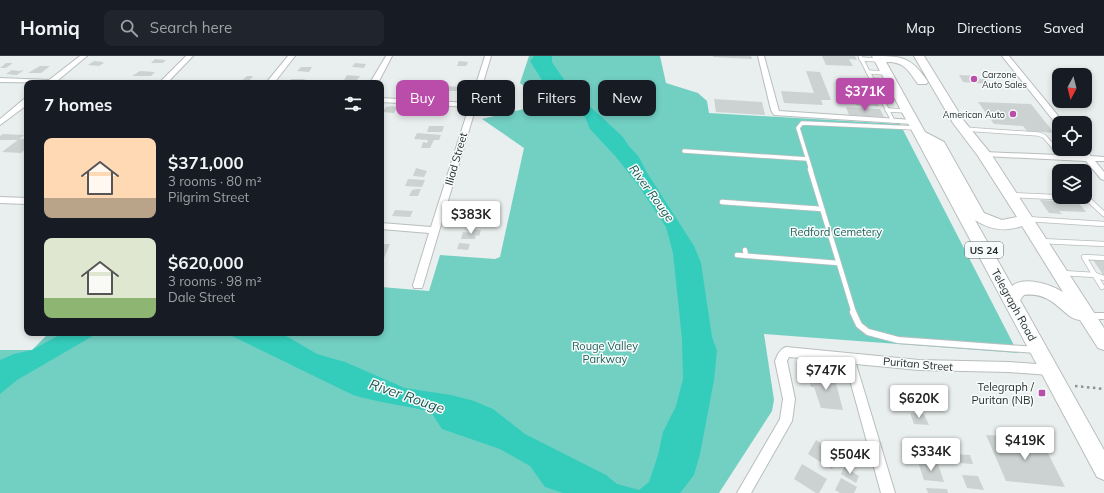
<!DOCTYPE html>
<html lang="en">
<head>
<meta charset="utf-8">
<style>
	body { margin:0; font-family:Mulish,sans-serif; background:#20242c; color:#f1f3f6; height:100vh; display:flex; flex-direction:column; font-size:15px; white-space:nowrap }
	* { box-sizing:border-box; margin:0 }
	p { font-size:13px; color:#9ea1a6 }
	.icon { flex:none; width:22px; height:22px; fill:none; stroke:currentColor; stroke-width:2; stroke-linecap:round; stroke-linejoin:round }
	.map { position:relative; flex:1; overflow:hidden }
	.panel { position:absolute; left:24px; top:24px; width:360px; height:256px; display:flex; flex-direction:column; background:#171b24; border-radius:8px; box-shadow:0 2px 6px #0003 }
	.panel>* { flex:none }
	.hud { position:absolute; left:396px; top:24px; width:380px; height:36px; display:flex; gap:8px }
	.needle { width:26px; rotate:187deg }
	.buttons { position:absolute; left:1052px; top:12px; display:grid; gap:8px }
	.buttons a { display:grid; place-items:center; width:40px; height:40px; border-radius:8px; background:#171b24; box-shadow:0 2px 6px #0003; font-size:20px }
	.price { position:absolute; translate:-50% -34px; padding:0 9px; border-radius:4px; background:#fff; color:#222; font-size:13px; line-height:26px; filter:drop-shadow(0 1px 2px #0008) }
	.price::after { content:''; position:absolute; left:50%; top:24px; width:12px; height:9px; margin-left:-6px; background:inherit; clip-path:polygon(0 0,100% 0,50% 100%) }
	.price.on { background:#ba4caa; color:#fff }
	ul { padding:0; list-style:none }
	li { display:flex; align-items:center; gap:12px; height:100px; padding:0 20px }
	li span { display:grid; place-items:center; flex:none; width:112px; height:80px; border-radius:8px; color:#555 }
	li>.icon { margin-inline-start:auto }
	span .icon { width:48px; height:48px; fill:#fffc; stroke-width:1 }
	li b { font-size:17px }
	h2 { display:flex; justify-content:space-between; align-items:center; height:48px; padding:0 20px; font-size:17px }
	.tag { padding:0 14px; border-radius:8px; background:#171b24; box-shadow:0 2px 6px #0003; font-size:14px; line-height:36px }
	.tag.on { background:#ba4caa; color:#fff }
	header { display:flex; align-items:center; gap:24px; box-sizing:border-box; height:56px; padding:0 20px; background:#171b24; border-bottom:1px solid #363941 }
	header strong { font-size:19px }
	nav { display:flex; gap:22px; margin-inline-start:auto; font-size:14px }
	.search { width:280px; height:36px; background:#20242c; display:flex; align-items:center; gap:10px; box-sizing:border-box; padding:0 14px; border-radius:8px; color:#9ea1a6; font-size:15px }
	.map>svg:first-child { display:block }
	.green { fill:#72d0c3 }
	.water { fill:#34ccbb }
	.building { fill:#ccd2d1 }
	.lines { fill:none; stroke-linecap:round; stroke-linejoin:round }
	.service-far2-casing { stroke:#b8bebd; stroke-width:5 }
	.service-far1-casing { stroke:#b8bebd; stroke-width:6 }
	.service-casing { stroke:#b8bebd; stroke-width:8 }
	.minor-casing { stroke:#b8bebd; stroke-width:2 }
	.primary-casing { stroke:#b8bebd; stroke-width:2 }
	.path { stroke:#8e9291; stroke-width:2.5; stroke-dasharray:2.5 3.5; stroke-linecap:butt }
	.service-far2 { stroke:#fff; stroke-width:3.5 }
	.service-far1 { stroke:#fff; stroke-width:4.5 }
	.service { stroke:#fff; stroke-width:6 }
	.minor { fill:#fff; fill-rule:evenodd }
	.primary { fill:#fff; fill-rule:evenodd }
	.poi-dot { fill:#ba4caa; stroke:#f6fcfb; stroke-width:1.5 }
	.labels { text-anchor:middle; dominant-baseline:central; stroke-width:3; stroke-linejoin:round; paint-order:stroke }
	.far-poi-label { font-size:9px; fill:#2b2d2d; stroke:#f6fcfb; text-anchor:start }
	.shield { fill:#f6fcfb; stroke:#686b6b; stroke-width:1 }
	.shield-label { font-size:10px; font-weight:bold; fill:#2b2d2d }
	.street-label { font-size:11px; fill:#2b2d2d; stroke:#f6fcfb }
	.park-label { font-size:11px; fill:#255f58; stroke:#f6fcfb }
	.poi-label { font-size:11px; fill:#2b2d2d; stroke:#f6fcfb; text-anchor:end }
	.water-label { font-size:12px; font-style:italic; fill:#1a564e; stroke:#f6fcfb }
	.near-water-label { font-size:14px; font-style:italic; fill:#1a564e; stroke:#f6fcfb }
</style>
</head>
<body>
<header>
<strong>Homiq</strong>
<div class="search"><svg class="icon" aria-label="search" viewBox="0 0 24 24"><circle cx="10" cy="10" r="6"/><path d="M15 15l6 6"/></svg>Search here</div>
<nav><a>Map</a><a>Directions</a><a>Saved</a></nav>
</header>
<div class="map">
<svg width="1104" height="437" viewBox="0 0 1104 437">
	<rect width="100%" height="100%" fill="#e9efee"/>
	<polygon class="green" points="529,0 660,0 666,27 698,37 707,45 709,57 900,68 1018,297 764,278 774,344 772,355 719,437 0,437 0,294 32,294 49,277 381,277 381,231 429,235 440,199 495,203 500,201 524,92 482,63 545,48 520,27"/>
	<g class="water">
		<path d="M 534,0 L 552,0 L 552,6 L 569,31 L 623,81 L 628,89 L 639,101 L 646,115 L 694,190 L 701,207 L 712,281 L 717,295 L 714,324 L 700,398 L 694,419 L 680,437 L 563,437 L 545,431 L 530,410 L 500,393 L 442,373 L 431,356 C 405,349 379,347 353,339 L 226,277 L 281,277 L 317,298 L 345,306 L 405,332 L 451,339 L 474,345 L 493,353 L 525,378 L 606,419 L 617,428 L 639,434 L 649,426 L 658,399 L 663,376 L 676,350 L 683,323 L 682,283 L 673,197 L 666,171 L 638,129 L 616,101 L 590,73 L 585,61 L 560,47 L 550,37 L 530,5 Z"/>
		<polygon points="63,277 98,277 17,324 0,338 0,304 14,298 32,294"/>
	</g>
	<g class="building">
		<polygon points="713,0 751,0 752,3 713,1"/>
		<polygon points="822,0 855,0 857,4 849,3 853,10 826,9"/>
		<polygon points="155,3 166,4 163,7 151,7"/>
		<polygon points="94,5 104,6 102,7 104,7 99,10 88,9"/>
		<polygon points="459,5 468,6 466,10 457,10"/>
		<polygon points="6,7 13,7 6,12 0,12"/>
		<polygon points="355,7 366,8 364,12 352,11"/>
		<polygon points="40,10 50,10 41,17 28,17"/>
		<polygon points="301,11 312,11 309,16 297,15"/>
		<polygon points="12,14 19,15 24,14 17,19 6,18"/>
		<polygon points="140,15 155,16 151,20 132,20"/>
		<polygon points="806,15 820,16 831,44 821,44 823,49 784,47 781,35 814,37"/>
		<polygon points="347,19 360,20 357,24 344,24"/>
		<polygon points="959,19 978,20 980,23 986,23 989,28 963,26"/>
		<polygon points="247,20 253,20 247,27 239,27"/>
		<polygon points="291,23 305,23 302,27 288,27"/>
		<polygon points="838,23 867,25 871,35 846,34 843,27 839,27"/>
		<polygon points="446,30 459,31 457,35 444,35"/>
		<polygon points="855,37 865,37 867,43 858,42"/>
		<polygon points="714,43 762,46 765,59 716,56"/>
		<polygon points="854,43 877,45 879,50 856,49"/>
		<polygon points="978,46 1031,48 1054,77 1027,75 1023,70 994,68"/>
		<polygon points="386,51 391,50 397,51 394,57 382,56"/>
		<polygon points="846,51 880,53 884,61 849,59"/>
		<polygon points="429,70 444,70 442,76 427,76"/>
		<polygon points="417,77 441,79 439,84 434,84 430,92 421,92 423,86 427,87 428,84 414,83"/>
		<polygon points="3,78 24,79 18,84 0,84 0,80"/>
		<polygon points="19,83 26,83 24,85 27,85 27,92 21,97 2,96"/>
		<polygon points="416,112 427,115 424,121 413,120"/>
		<polygon points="408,123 425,124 422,131 405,130"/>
		<polygon points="417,133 421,133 418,140 409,140 412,134"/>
		<polygon points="1040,144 1078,146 1086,156 1059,155 1062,158 1049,157"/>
		<polygon points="395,154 413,155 410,161 392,160"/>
		<polygon points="473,173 481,174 479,180 476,179 475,183 461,183 463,176 472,177"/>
		<polygon points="459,187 470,188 468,194 457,193"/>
		<polygon points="381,188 390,188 384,202 381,201"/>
		<polygon points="1093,204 1104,205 1104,220"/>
		<polygon points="808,318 834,320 843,354 821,352 814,331 811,331"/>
		<polygon points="895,332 913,334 916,345 925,346 927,354 901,353"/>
		<polygon points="910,357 924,358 929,369 914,368"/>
		<polygon points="986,379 1041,383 1065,431 1006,425"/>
		<polygon points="911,383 930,384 933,391 942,392 946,402 918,400"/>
		<polygon points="816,384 839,398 832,413 808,398"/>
		<polygon points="955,398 970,399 973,408 959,407"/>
		<polygon points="918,406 938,408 944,426 924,424"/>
		<polygon points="802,408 827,423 819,437 816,437 794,423"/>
		<polygon points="844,411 859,420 856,427 841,418"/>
		<polygon points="962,419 978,420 984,434 967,432"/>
		<polygon points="841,422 857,431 854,437 840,437 835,434"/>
		<polygon points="926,432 947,433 948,437 928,437"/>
	</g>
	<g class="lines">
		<defs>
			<g id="service-far2">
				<polyline points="860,0 893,65"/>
				<polyline points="861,3 879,4"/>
				<polyline points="868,16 887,17"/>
				<polyline points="872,24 891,25"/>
				<polyline points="879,38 899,39"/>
				<polyline points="887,54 907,55"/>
				<polyline points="964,73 1038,78 1044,80 1063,102"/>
				<polyline points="684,95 807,103"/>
				<polyline points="811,114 798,72 802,67 917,72"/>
			</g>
			<g id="service-far1">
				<polyline points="810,113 854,257"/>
				<polyline points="1013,139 1076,142 1090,145 1104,158"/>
				<polyline points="722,146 822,153"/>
				<polyline points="1027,163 1104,168"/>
				<polyline points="1041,185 1104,188"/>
				<polyline points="745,194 746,200"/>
				<polyline points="737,199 838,207"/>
				<polyline points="1062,217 1095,219 1104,222"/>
				<polyline points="1102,231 1084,201 1104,202"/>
			</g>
			<g id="service">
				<polyline points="853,256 859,269 868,276 898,284 1036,294"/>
				<polyline points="1091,260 1104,260"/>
			</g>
			<g id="minor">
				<polygon points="80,0 87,0 57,25 67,27 0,26 0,22 49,24"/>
				<polygon points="186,0 193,0 167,27 159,27"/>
				<polygon points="288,0 295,0 274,27 266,27"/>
				<polygon points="386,0 392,0 378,27 370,27"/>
				<polygon points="485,0 491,0 423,229 422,232 414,232 413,229 429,177 381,173 381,167 431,171 469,51 381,46 381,42 470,47"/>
				<polygon points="758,0 764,0 779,55 913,64 917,66 913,68 774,59 771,54"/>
				<polygon points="1002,0 1009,0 1064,67 1057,69"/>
				<polygon points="24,43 27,43 27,49 0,69 0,63"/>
				<polygon points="1077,93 1085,93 1091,100 1104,101 1104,105 1095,105 1104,116 1104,124 1101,123 1086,105 984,100 980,98 984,96 1082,100"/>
				<polygon points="0,141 27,142 27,148 0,147"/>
				<polygon points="786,291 919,304 1009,306 1050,309 1054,311 1056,314 1054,317 1050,319 1009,316 919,314 856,308 895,437 881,437 845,306 789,301 787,305 795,343 792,365 751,437 737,437 780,363 783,343 775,305 778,298 782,293"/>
			</g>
			<path id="primary" d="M 872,0 C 901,0 911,0 928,26 L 926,28 L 918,28 C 909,15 904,5 886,6 L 925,76 L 944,86 L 984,157 L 1002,164 L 1017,161 L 978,100 L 953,67 L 914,0 L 924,0 L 964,65 L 991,98 L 1104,272 L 1104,294 L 1098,292 L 1080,264 C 1064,264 1055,235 1024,239 L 1020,244 L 1104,394 L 1104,424 L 1097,421 ZM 975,164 C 990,174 1005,176 1022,170 L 1063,236 C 1049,228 1025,220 1012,230 Z"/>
		</defs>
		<use href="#service-far2" class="service-far2-casing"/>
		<use href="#service-far1" class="service-far1-casing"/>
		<use href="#service" class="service-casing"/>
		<use href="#minor" class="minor-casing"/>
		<use href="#primary" class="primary-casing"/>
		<polyline class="path" points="1075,330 1104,333"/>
		<use href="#service-far2" class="service-far2"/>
		<use href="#service-far1" class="service-far1"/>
		<use href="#service" class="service"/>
		<use href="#minor" class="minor"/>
		<use href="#primary" class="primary"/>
	</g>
	<g class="poi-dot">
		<circle cx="974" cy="23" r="4"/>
		<circle cx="1013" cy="58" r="4"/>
		<rect x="1038" y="333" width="8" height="8" rx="2"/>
	</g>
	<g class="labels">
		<g class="far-poi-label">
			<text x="982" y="18">Carzone<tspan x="982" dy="10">Auto Sales</tspan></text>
			<text x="1005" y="58" text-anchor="end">American Auto</text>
		</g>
		<rect class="shield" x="965" y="186" width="38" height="16" rx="3"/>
		<g class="shield-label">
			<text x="984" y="194">US 24</text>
		</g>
		<g class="street-label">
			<text transform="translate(456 103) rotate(-74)">Iliad Street</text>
			<text transform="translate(1014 249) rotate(61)">Telegraph Road</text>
			<text transform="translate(918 308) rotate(5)">Puritan Street</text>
		</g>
		<g class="park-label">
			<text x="836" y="176">Redford Cemetery</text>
			<text x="605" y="290">Rouge Valley<tspan x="605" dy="13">Parkway</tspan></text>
		</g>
		<g class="poi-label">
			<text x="1034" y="331">Telegraph /<tspan x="1034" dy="13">Puritan (NB)</tspan></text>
		</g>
		<g class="water-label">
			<text transform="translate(652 137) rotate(54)">River Rouge</text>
		</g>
		<g class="near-water-label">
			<text transform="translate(407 340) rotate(19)">River Rouge</text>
		</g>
	</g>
</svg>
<div class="buttons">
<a><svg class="needle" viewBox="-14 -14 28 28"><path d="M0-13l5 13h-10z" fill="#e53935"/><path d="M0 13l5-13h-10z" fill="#9ea1a6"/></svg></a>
<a><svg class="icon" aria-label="locate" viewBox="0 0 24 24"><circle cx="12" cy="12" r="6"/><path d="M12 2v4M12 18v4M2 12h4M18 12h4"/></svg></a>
<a><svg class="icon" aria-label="layers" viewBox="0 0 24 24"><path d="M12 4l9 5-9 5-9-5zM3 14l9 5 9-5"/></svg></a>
</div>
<b class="price on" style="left:865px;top:56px">$371K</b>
<b class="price" style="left:471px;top:179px">$383K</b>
<b class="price" style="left:826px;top:335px">$747K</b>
<b class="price" style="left:919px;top:363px">$620K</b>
<b class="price" style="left:1025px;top:405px">$419K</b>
<b class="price" style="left:931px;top:416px">$334K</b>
<b class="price" style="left:850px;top:419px">$504K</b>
<div class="hud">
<a class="tag on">Buy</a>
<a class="tag">Rent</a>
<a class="tag">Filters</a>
<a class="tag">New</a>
</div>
<section class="panel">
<h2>7 homes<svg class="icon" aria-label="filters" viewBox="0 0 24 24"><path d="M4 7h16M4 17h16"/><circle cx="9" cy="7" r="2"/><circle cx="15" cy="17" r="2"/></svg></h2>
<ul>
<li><span style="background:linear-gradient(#ffd9b3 75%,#b9a48a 0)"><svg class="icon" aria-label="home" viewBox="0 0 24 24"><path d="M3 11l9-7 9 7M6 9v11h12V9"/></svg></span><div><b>$371,000</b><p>3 rooms · 80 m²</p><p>Pilgrim Street</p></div></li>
<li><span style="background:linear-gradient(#dfe7d0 75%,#8fb573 0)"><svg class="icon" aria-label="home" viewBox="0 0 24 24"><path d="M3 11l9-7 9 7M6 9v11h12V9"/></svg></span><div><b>$620,000</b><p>3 rooms · 98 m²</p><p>Dale Street</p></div></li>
</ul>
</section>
</div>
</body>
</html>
